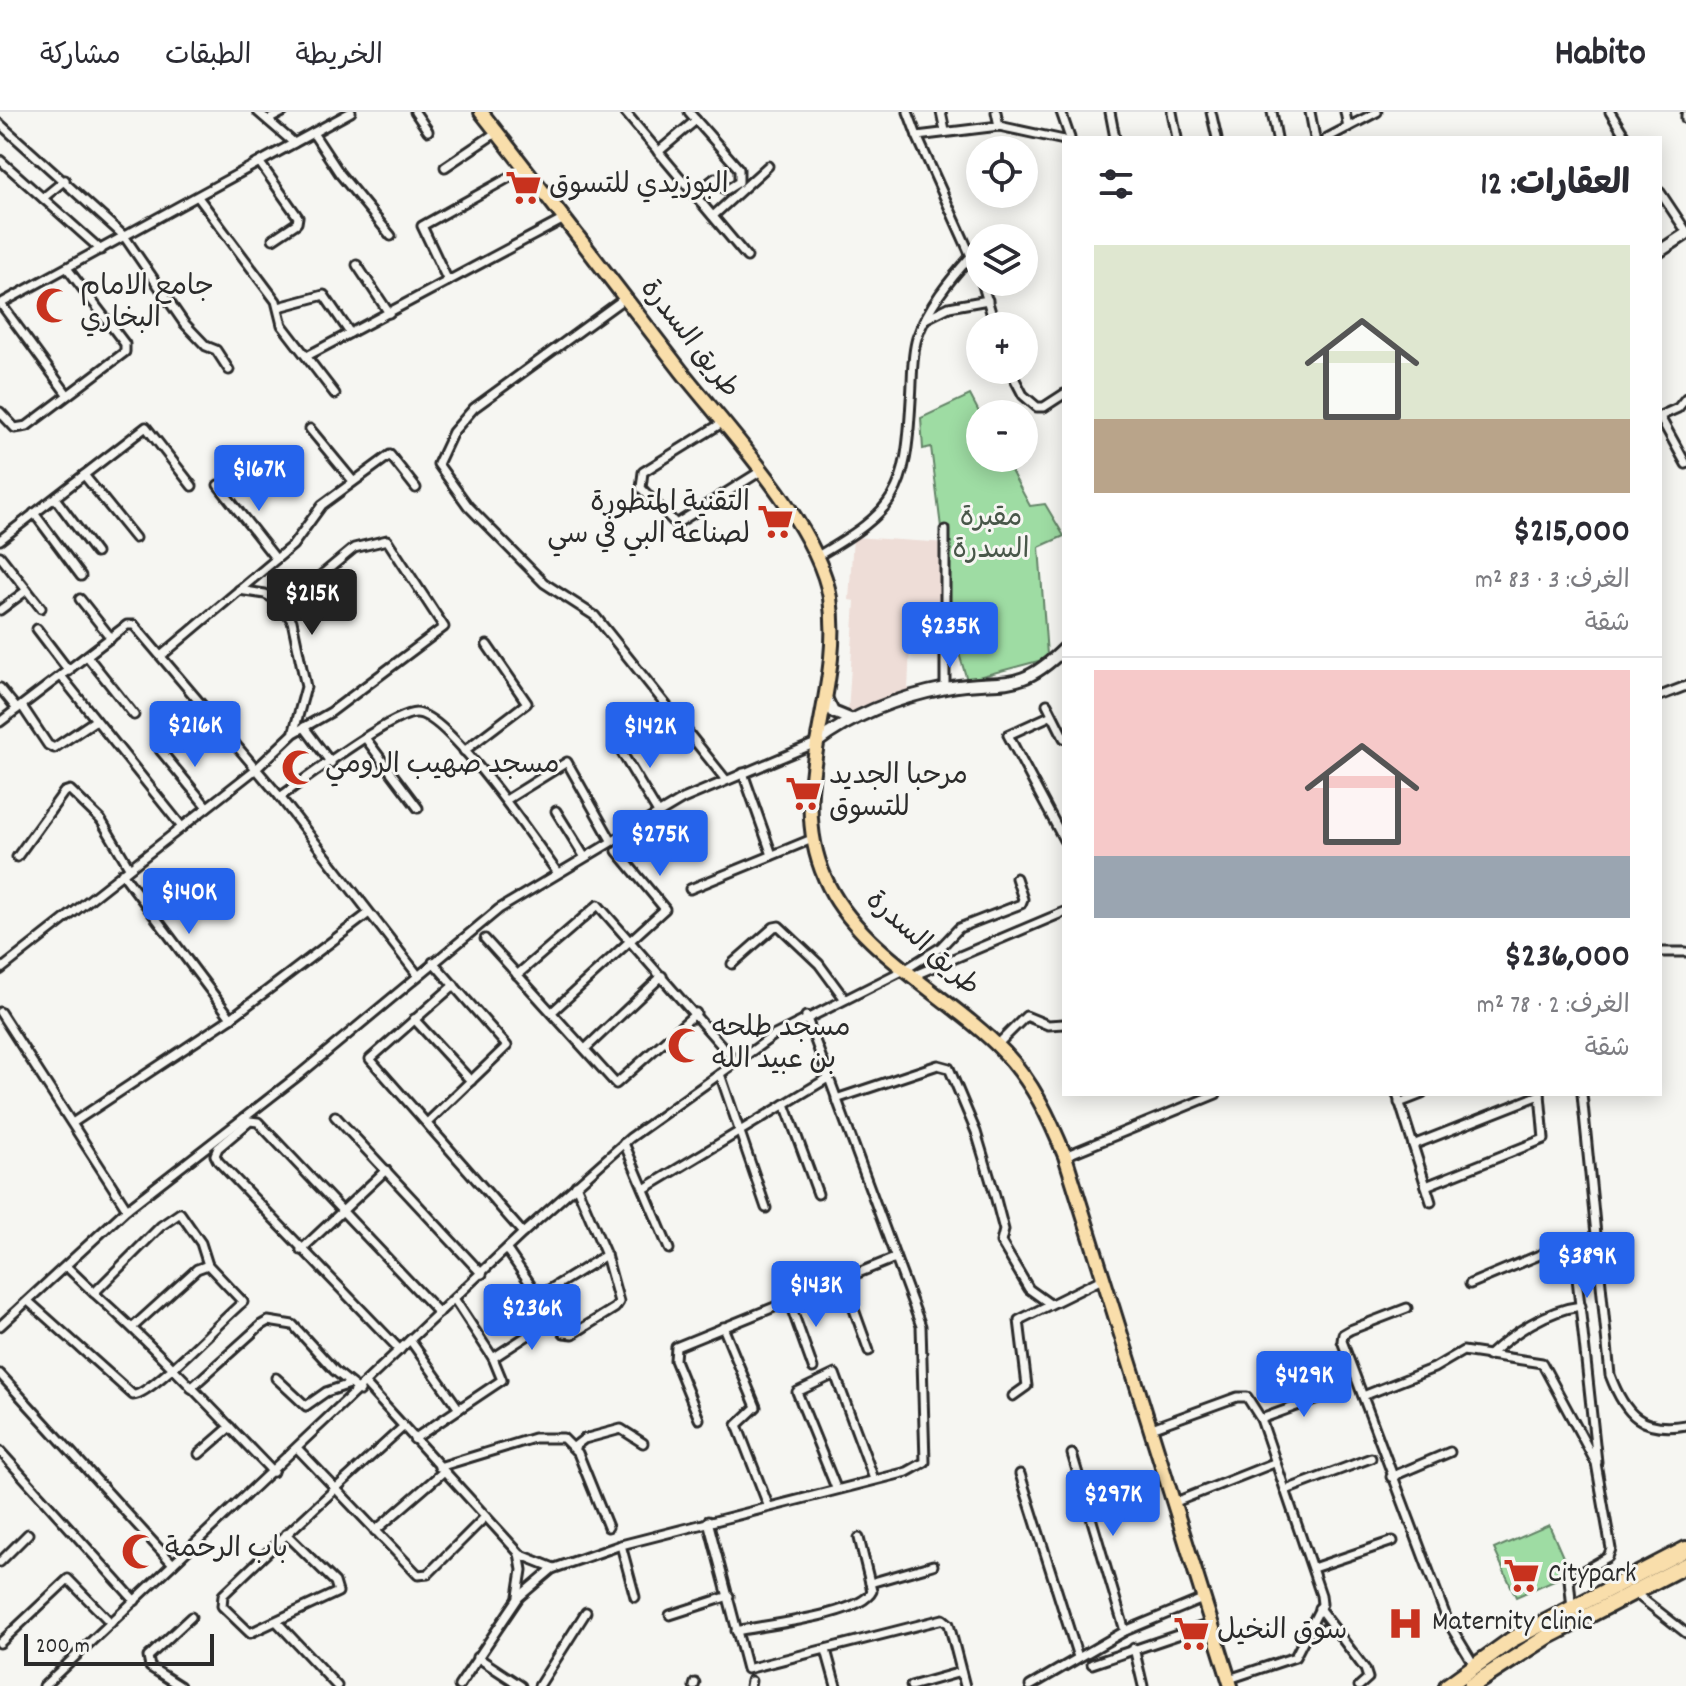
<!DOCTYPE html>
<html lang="ar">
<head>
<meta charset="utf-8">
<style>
	body { margin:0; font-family:Dekko,"Playpen Sans Arabic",sans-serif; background:#f7f7f7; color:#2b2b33; direction:rtl; height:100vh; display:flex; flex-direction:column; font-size:30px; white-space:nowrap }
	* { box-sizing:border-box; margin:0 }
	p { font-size:26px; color:#7c7c81 }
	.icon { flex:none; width:44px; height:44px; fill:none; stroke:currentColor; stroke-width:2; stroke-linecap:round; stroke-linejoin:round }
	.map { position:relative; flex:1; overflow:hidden; direction:ltr }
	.sheet { position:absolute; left:1062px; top:24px; width:600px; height:960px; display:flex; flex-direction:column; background:#fff; border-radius:0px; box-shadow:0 4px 20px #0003; direction:rtl }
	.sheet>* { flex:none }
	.controls { position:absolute; left:966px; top:24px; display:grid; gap:16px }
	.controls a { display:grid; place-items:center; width:72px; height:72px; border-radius:50%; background:#fff; box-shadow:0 4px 20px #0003; font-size:40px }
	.scale { position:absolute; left:24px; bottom:20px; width:190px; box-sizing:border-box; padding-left:8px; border:4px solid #2b2b2b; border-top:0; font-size:22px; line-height:28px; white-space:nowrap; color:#2b2b2b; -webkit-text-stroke:6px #f6f6f2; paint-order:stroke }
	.price { position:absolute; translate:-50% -68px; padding:0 18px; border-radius:8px; background:#2563eb; color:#fff; font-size:26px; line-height:52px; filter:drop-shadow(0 2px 4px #0008) }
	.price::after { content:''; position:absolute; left:50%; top:48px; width:24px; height:18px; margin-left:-12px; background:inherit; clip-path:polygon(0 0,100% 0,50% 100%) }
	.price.selected { background:#222; color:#fff }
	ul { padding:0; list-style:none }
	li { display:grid; align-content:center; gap:16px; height:424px; padding:0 32px }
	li+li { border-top:2px solid #e1e1e2 }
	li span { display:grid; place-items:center; height:248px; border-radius:0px; color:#555 }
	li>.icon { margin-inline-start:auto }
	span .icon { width:144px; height:144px; fill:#fffc; stroke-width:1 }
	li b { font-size:34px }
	h2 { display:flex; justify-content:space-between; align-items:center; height:96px; padding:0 32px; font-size:34px }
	header { display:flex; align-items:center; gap:48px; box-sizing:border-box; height:112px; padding:0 40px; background:#fff; border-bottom:2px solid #e1e1e2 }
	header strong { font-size:38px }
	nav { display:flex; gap:44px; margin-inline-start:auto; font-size:28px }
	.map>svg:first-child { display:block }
	.built { fill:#eeddd7 }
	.green { fill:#9edca3; stroke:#648467; stroke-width:2 }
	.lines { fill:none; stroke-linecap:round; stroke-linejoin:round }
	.street-casing { stroke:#2b2b2b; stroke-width:13 }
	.secondary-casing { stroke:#2b2b2b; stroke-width:16 }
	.primary-casing { stroke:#2b2b2b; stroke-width:18 }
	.highway-casing { stroke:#2b2b2b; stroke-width:20 }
	.street { stroke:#f6f6f2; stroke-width:7 }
	.secondary { stroke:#f6f6f2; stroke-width:10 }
	.primary { stroke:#f9deab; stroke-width:12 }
	.highway { stroke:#f9deab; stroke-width:14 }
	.labels { text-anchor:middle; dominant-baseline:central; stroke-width:6; stroke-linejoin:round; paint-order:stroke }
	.poi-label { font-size:28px; fill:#2b2b2b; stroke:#f6f6f2; text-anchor:start }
	.street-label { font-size:28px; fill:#2b2b2b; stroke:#f6f6f2 }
	.park-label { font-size:28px; fill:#485749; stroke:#f6f6f2 }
</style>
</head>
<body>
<header>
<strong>Habito</strong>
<nav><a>الخريطة</a><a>الطبقات</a><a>مشاركة</a></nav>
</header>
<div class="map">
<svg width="1686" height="1574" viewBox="0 0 1686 1574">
	<rect width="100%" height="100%" fill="#f6f6f2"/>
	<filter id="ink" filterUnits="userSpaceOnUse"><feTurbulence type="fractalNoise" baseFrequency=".0125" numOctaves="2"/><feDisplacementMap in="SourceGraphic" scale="16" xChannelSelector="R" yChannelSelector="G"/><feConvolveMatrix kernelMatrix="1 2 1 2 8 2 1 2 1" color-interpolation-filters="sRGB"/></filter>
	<g filter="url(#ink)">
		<polygon class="built" points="853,425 947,431 941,526 916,524 910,535 908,578 848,601 855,489 849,488"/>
		<g class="green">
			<polygon points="970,283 980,302 980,346 1004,346 1030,394 1045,392 1064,424 1039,435 1047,543 1042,548 967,568 955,528 931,335 923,337 921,306"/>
			<polygon points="1549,1413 1570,1461 1516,1485 1494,1437"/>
		</g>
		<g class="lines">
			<defs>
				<g id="street">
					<polyline points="258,0 294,31"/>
					<polyline points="415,0 428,19"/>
					<polyline points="625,0 747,145"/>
					<polyline points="689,0 739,57 739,70 726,78 715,66 694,83"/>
					<polyline points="908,0 917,24 999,14 1064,28"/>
					<polyline points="941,0 945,19"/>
					<polyline points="996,0 999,14"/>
					<polyline points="1061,0 1070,26"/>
					<polyline points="1110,0 1115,26"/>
					<polyline points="1172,0 1177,26"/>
					<polyline points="1211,0 1217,26"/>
					<polyline points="1272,0 1277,26"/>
					<polyline points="1310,0 1315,26"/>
					<polyline points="1345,0 1348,15"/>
					<polyline points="1610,0 1626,26"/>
					<polyline points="1686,3 1686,7"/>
					<polyline points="268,8 283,0"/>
					<polyline points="0,12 124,124 184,211 206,234 216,238 229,258"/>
					<polyline points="313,21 340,62 391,124"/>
					<polyline points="917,24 980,164"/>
					<polyline points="1327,26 1377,0"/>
					<polyline points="658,40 696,8"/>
					<polyline points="0,48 101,138"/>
					<polyline points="260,51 298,105 297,111 273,127"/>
					<polyline points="445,55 497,20"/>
					<polyline points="1660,80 1686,119"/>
					<polyline points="198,85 276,189 282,213 335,282"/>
					<polyline points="43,86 65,68"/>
					<polyline points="713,104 768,54"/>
					<polyline points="357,153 389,201"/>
					<polyline points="448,169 422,114 526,56"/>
					<polyline points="982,170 995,214"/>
					<polyline points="625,186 474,296 453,320 438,352 468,394 544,471 595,504 726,668"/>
					<polyline points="0,192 351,0"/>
					<polyline points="1,192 67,282"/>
					<polyline points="279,195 324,183 350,221"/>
					<polyline points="927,206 949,195 988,188"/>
					<polyline points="307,244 566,106"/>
					<polyline points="1010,258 1023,283 1037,295 1044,295 1064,282"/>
					<polyline points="0,300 15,316 27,314 125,240 125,232 67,156"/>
					<polyline points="1660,304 1678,296 1686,286"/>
					<polyline points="1660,305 1686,352"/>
					<polyline points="722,311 643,360 641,376 676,412 761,359"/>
					<polyline points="310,317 353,369"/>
					<polyline points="84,363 135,426"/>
					<polyline points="218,373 276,447"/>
					<polyline points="55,386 96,441"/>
					<polyline points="34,401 81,464"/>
					<polyline points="945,418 945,576"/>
					<polyline points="0,428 146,315 192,374"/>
					<polyline points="0,444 41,496"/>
					<path d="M 816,445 C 897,398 906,382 911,288 C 913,268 911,246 917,226 C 928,194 949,169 971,144"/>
					<polyline points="239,478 265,482 279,489 292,509 306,575 294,619"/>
					<polyline points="80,487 111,526"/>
					<polyline points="0,498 27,478"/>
					<polyline points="37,517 69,559"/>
					<polyline points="87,544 134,603"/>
					<polyline points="161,544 293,433 322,393 390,343 416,376"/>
					<polyline points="61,564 182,715"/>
					<polyline points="0,576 17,597"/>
					<polyline points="1660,584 1686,574"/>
					<polyline points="1047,592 1064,626"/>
					<polyline points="22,594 48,633 54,636 96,608"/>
					<polyline points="1052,603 1008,623 1064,728"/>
					<polyline points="0,610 127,513 134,513 280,685 417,862"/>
					<polyline points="304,615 331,651"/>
					<polyline points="366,627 418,696"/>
					<polyline points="616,631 658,701"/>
					<polyline points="464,639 527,591 487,533"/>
					<polyline points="743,661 772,743"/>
					<path d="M 280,685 C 304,668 392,601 416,601 C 448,601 536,731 557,760"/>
					<polyline points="506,688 567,650 611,728"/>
					<polyline points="207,695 160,638 208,599"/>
					<polyline points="556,699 584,744"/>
					<polyline points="17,745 64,680 70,678 101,708 129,755"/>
					<polyline points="122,761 231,906"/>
					<polyline points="690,777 812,727"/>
					<polyline points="485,827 616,972 696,901"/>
					<polyline points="1660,840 1686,840"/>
					<polyline points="732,852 774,815 779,814 819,852 844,886"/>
					<polyline points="0,858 256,657 294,621 331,600 444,515 387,428 354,436 284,494"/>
					<polyline points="517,863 598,793 736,950"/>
					<polyline points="915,863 1064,800"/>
					<polyline points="454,873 370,947 523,1121"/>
					<polyline points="0,900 127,1097"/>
					<polyline points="552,900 665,797 617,739"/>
					<polyline points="414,907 471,969"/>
					<polyline points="997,933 1026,904 1048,913 1064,912"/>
					<polyline points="585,937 662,864"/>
					<polyline points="720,962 766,1096"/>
					<polyline points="1397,982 1431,1090"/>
					<path d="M 1582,982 L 1610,1263 C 1625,1303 1642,1321 1686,1313"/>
					<polyline points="836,987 938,953 949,956 976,1020 994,1080 1004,1118 1001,1130 1029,1177 1050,1192"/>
					<polyline points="1399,991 1422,982"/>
					<polyline points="785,992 818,1082"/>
					<polyline points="335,1004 482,1162"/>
					<polyline points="74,1010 231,906 369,801"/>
					<polyline points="427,1011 507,934 433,850"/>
					<polyline points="624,1031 669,1137"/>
					<polyline points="1413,1033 1540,983"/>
					<polyline points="1065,1044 1216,982"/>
					<polyline points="1426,1074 1544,1027 1540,982"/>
					<polyline points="644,1077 828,966"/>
					<polyline points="301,1138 386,1058"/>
					<polyline points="507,1138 564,1221 573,1222 615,1196 619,1190 606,1143 576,1073"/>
					<polyline points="67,1155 94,1181"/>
					<polyline points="843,1167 869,1239"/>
					<polyline points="1470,1172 1573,1129 1597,1350"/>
					<polyline points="539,1184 606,1143"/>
					<path d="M 28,1189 L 133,1283 C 151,1284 224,1205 243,1190 L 208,1153 L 201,1131 L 180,1101 L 161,1114 L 94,1181 C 157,1237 214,1299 273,1360"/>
					<polyline points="789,1189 813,1256"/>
					<polyline points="1407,1196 1350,1218 1343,1222 1342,1229 1448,1510 1474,1553"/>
					<polyline points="0,1214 127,1097 299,963 499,797 683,687 816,631"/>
					<polyline points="133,1215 197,1157 208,1153"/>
					<polyline points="723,1215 756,1295 737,1313 768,1393"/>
					<polyline points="410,1228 459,1297"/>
					<polyline points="400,1238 218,1049 215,1043 218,1036 250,1009 258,1010 439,1201"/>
					<path d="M 1488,1244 C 1513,1221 1547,1198 1581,1194"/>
					<polyline points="493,1246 553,1207"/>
					<polyline points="0,1262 173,1452"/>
					<polyline points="276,1266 306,1294 326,1280 350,1272"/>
					<polyline points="366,1273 519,1441 522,1458 518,1484"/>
					<polyline points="191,1276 261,1213 268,1209 293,1213 335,1259 360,1279"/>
					<polyline points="1013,1284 1027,1274 1019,1208 1102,1167"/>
					<polyline points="1363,1284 1434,1256 1463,1239 1542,1251 1596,1351 1611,1437 1608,1445 1569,1467 1572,1497"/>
					<polyline points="699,1307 675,1248 676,1235 895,1146"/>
					<polyline points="1261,1307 1337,1279"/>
					<polyline points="1149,1317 1237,1285 1247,1285 1261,1307 1321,1483 1322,1492 1295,1545 1229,1567"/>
					<polyline points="414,1327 502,1268 493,1246 455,1188"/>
					<polyline points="575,1334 584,1327 621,1317 643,1331"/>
					<polyline points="298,1337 418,1463 428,1462 485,1405"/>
					<polyline points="0,1339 135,1489"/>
					<polyline points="199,1342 230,1315"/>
					<polyline points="1072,1342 1125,1519"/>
					<polyline points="439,1355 534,1326 563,1326 578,1341 608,1415"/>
					<polyline points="1020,1362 1078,1545"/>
					<polyline points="1391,1365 1450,1340"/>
					<polyline points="836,1376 797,1280 835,1262 874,1367"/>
					<polyline points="1286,1378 1371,1346"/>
					<polyline points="1173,1391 1274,1351"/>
					<polyline points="708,1409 747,1557 943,1507 949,1512 965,1574"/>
					<polyline points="375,1419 443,1360"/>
					<path d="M 286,1422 L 335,1470 L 338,1480 L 250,1521 L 222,1494 L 223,1483 C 282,1426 342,1370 403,1315"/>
					<polyline points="621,1433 635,1485"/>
					<polyline points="519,1442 554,1456"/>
					<polyline points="0,1450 28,1422"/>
					<polyline points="1313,1456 1393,1429"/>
					<polyline points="870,1471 933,1453"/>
					<polyline points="1635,1481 1686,1521"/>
					<polyline points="1319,1496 1365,1557 1368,1566 1359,1574"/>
					<polyline points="670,1503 729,1484"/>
					<polyline points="277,1510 337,1574"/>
					<path d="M 736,1519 C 764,1513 861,1503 872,1479 L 859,1426"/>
					<polyline points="1309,1520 1334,1516"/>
					<polyline points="0,1531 68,1467 111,1511"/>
					<polyline points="1134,1536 1143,1574"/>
					<polyline points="826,1538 836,1574"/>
					<polyline points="477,1545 521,1574"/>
					<polyline points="1092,1552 1213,1511"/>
					<polyline points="44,1574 523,1121 630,1026 773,924 906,857 941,835 959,816 1021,792 1023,787 1016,766"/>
					<polyline points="180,1574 150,1555 148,1545 191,1505"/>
					<polyline points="459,1574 519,1485 552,1457 621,1433 907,1360 925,1350 921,1214 806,904"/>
					<polyline points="539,1574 586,1500"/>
					<polyline points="694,1574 695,1571"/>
					<polyline points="750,1574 751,1569"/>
					<polyline points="911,1574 961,1560"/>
					<polyline points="1030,1574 1125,1519 1205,1486"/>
				</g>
				<g id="secondary">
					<polyline points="1660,139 1686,122"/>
					<polyline points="825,584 833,600 850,607"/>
					<path d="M 816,631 C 854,602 899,585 946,576 C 1003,565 1016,584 1064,537"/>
				</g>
				<path id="primary" d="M 481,0 C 549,86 615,173 682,260 C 728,318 818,413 830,486 C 845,581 784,673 825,766 C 856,839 951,884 1005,941 C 1033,971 1049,1005 1065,1044 L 1231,1574"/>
				<g id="highway">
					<polyline points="1447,1574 1511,1528 1686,1437"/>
					<polyline points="1471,1574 1547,1525 1686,1453"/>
				</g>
			</defs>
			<use href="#street" class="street-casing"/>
			<use href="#secondary" class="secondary-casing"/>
			<use href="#primary" class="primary-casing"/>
			<use href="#highway" class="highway-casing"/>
			<use href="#street" class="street"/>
			<use href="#secondary" class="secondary"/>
			<use href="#primary" class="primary"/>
			<use href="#highway" class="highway"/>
		</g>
	</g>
	<defs>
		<symbol id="supermarket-bare" viewBox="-9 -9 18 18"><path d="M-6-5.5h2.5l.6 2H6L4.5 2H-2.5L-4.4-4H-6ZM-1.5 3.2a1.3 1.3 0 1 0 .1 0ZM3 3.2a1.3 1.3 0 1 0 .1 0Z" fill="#c8321e" stroke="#f6f6f2" stroke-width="2.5" paint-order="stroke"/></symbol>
		<symbol id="mosque-bare" viewBox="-9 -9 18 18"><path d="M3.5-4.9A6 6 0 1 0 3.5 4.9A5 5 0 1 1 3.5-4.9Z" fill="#c8321e" stroke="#f6f6f2" stroke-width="2.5" paint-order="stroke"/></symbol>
		<symbol id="hospital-bare" viewBox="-9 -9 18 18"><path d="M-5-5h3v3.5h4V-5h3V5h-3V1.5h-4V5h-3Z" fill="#c8321e" stroke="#f6f6f2" stroke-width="2.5" paint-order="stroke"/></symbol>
	</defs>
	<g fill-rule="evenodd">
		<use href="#supermarket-bare" x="498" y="50" width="51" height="51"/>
		<use href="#mosque-bare" x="28" y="168" width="51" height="51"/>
		<use href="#supermarket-bare" x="750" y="384" width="51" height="51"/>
		<use href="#mosque-bare" x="274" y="630" width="51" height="51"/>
		<use href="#supermarket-bare" x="778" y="656" width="51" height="51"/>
		<use href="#mosque-bare" x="660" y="908" width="51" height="51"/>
		<use href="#mosque-bare" x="114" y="1414" width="51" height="51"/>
		<use href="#supermarket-bare" x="1496" y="1438" width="51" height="51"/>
		<use href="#hospital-bare" x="1380" y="1486" width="51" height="51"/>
		<use href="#supermarket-bare" x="1166" y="1496" width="51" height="51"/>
	</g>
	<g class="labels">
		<g class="poi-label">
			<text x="549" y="75">البوزيدي للتسوق</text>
			<text x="80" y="177">جامع الامام<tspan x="80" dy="32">البخاري</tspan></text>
			<text x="750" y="393" text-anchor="end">التقنية المتطورة<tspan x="750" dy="32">لصناعة البي في سي</tspan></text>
			<text x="325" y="655">مسجد صهيب الرومي</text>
			<text x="829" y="666">مرحبا الجديد<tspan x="829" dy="32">للتسوق</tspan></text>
			<text x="712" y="918">مسجد طلحه<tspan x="712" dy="32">بن عبيد الله</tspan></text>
			<text x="165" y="1439">باب الرحمة</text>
			<text x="1548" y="1464">Citypark</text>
			<text x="1432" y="1512">Maternity clinic</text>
			<text x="1217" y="1521">سوق النخيل</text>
		</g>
		<g class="street-label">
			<text transform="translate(688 228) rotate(52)">طريق السدرة</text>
			<text transform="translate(921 833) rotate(42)">طريق السدرة</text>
		</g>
		<g class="park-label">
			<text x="991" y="408">مقبرة<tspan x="991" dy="32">السدرة</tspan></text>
		</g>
	</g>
</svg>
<div class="controls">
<a><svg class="icon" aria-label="locate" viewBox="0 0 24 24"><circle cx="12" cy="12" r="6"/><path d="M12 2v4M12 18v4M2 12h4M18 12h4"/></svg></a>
<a><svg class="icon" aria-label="layers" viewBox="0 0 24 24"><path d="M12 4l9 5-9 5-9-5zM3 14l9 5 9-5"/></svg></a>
<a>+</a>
<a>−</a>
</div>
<div class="scale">200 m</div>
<b class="price" style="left:259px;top:401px">$167K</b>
<b class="price selected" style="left:312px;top:525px">$215K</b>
<b class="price" style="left:950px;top:558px">$235K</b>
<b class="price" style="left:195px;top:657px">$216K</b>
<b class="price" style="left:650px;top:658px">$142K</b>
<b class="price" style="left:660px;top:766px">$275K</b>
<b class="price" style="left:189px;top:824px">$140K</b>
<b class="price" style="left:1587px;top:1188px">$389K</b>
<b class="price" style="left:816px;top:1217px">$143K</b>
<b class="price" style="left:532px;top:1240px">$236K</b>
<b class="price" style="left:1304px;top:1307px">$429K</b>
<b class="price" style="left:1113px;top:1426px">$297K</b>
<section class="sheet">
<h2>العقارات: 12<svg class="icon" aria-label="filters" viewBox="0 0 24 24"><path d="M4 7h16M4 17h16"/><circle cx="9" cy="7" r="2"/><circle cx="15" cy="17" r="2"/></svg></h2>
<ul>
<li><span style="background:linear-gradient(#dfe7d0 70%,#b9a48a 0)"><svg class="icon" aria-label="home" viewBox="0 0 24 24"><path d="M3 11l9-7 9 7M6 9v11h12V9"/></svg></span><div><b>$215,000</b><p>الغرف: 3 · 83 m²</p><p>شقة</p></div></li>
<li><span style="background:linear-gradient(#f6c9c9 75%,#9aa5b1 0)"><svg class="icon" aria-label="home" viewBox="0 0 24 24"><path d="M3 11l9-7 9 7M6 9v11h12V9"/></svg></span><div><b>$236,000</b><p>الغرف: 2 · 78 m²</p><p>شقة</p></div></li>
</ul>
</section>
</div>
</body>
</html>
